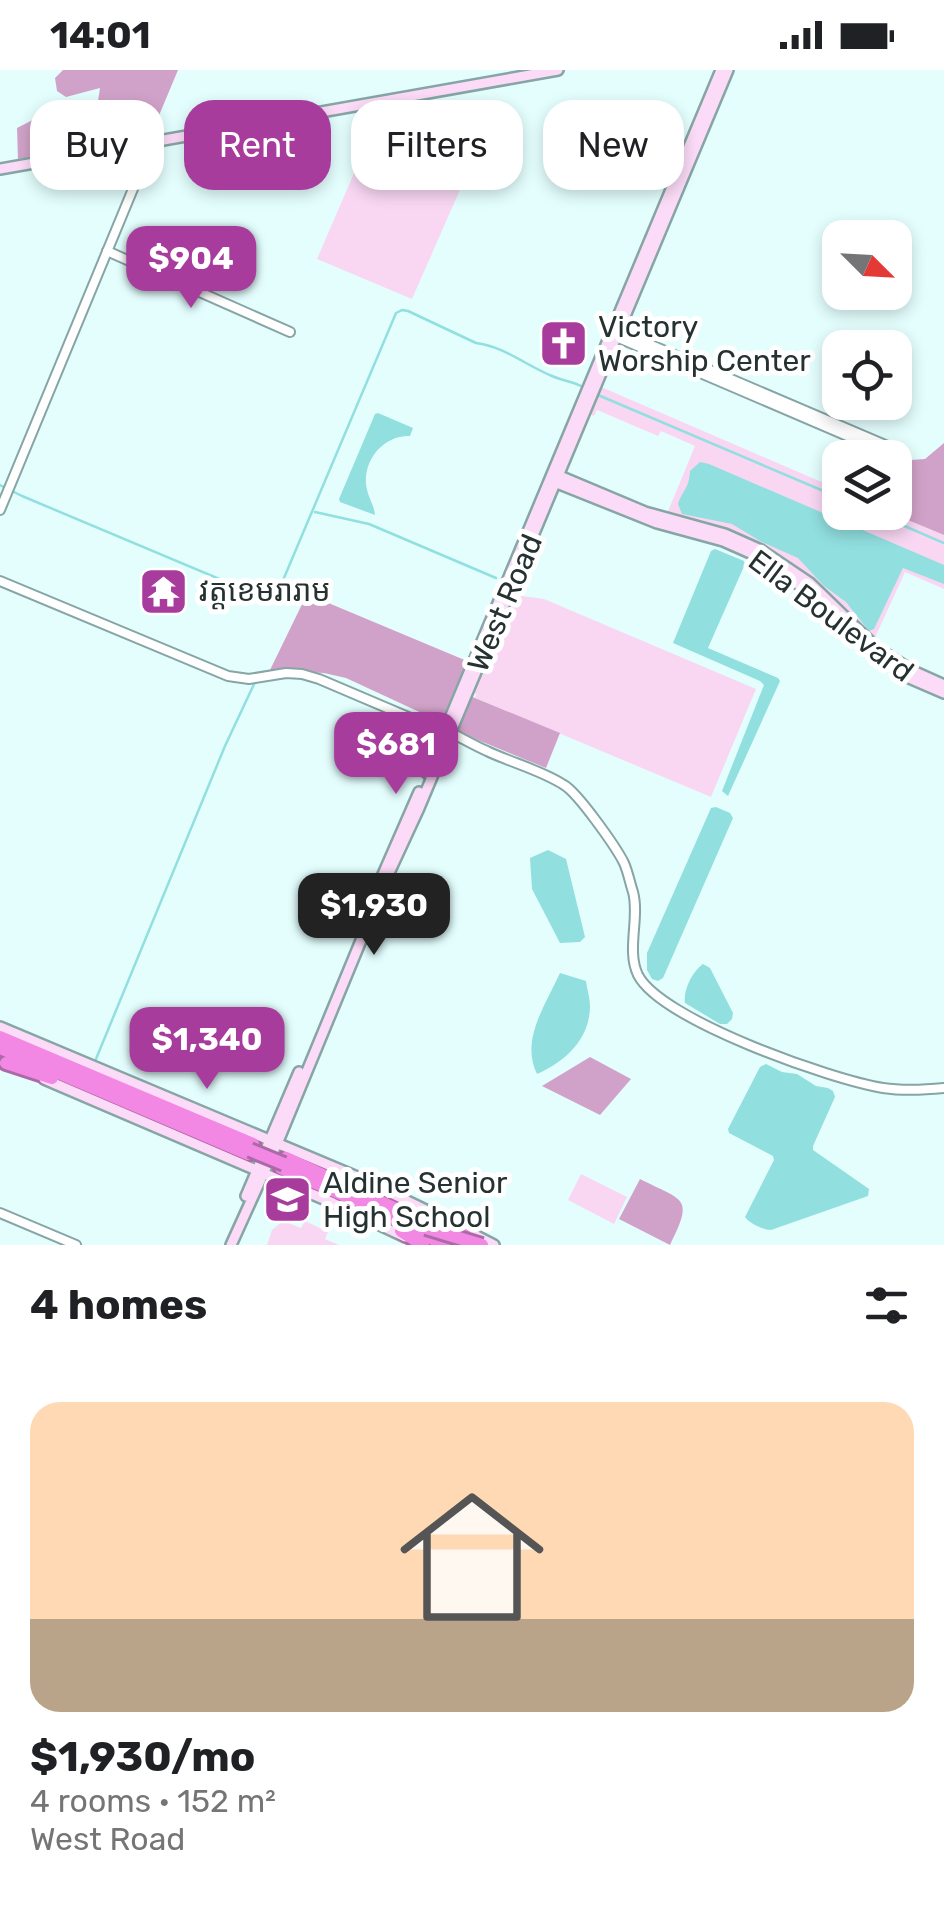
<!DOCTYPE html>
<html lang="en">
<head>
<meta charset="utf-8">
<style>
	body { margin:0; font-family:Rubik,"Noto Sans Khmer",sans-serif; background:#f2f2f2; color:#202124; height:100vh; display:flex; flex-direction:column; font-size:38px; white-space:nowrap }
	* { box-sizing:border-box; margin:0 }
	p { font-size:32px; color:#757577 }
	.icon { flex:none; width:55px; height:55px; fill:none; stroke:currentColor; stroke-width:2; stroke-linecap:round; stroke-linejoin:round }
	.map { position:relative; height:1175px; overflow:hidden }
	.details { display:flex; flex-direction:column; background:#fff; flex:1 }
	.details>* { flex:none }
	.guide { position:absolute; left:30px; top:30px; width:885px; height:90px; display:flex; gap:20px }
	.needle { width:65px; rotate:114deg }
	.buttons { position:absolute; left:822px; top:150px; display:grid; gap:20px }
	.buttons a { display:grid; place-items:center; width:90px; height:90px; border-radius:20px; background:#fff; box-shadow:0 5px 15px #0003; font-size:50px }
	.price { position:absolute; translate:-50% -85px; padding:0 22px; border-radius:20px; background:#a83c9d; color:#fff; font-size:32px; line-height:65px; filter:drop-shadow(0 2px 5px #0008) }
	.price::after { content:''; position:absolute; left:50%; top:60px; width:30px; height:22px; margin-left:-15px; background:inherit; clip-path:polygon(0 0,100% 0,50% 100%) }
	.price.active { background:#222; color:#fff }
	ul { padding:0; list-style:none }
	li { display:grid; align-content:center; gap:20px; height:530px; padding:0 30px }
	li span { display:grid; place-items:center; height:310px; border-radius:30px; color:#555 }
	li>.icon { margin-inline-start:auto }
	span .icon { width:180px; height:180px; fill:#fffc; stroke-width:1 }
	li b { font-size:42px }
	h2 { display:flex; justify-content:space-between; align-items:center; height:120px; padding:0 30px; font-size:42px }
	.tag { padding:0 35px; border-radius:30px; background:#fff; box-shadow:0 5px 15px #0003; font-size:35px; line-height:90px }
	.tag.active { background:#a83c9d; color:#fff }
	.status { display:flex; justify-content:space-between; align-items:center; height:70px; padding:0 50px; background:#fff; direction:ltr }
	.status svg { height:28px; fill:currentColor }
	.map>svg:first-child { display:block }
	.green { fill:#f9d7f3 }
	.forest { fill:#d1a2c9 }
	.water { fill:#91dfdf }
	.lines { fill:none; stroke-linecap:round; stroke-linejoin:round }
	.stream { stroke:#91dfdf; stroke-width:2.5 }
	.tertiary-casing { stroke:#86a5a4; stroke-width:12 }
	.secondary-casing { stroke:#86a5a4; stroke-width:14 }
	.motorway-casing { stroke:#ab6aa6; stroke-width:18 }
	.tertiary { stroke:#fff; stroke-width:8 }
	.secondary { stroke:#fbdbf7; stroke-width:9 }
	.motorway { stroke:#f288e4; stroke-width:12 }
	.motorway-bridge-casing { stroke:#ab6aa6; stroke-width:18; stroke-linecap:butt }
	.motorway-bridge { stroke:#f288e4; stroke-width:12 }
	.labels { text-anchor:middle; dominant-baseline:central; stroke-width:10; stroke-linejoin:round; paint-order:stroke }
	.poi-label { font-size:30px; fill:#263232; stroke:#fff; text-anchor:start }
	.street-label { font-size:30px; fill:#263232; stroke:#fff }
</style>
</head>
<body>
<div class="status"><b>14:01</b><svg viewBox="0 0 49 12"><path d="M0 12V9h3v3zM5 12V6h3v6zM10 12V3h3v9zM15 12V0h3v12zM26 1h20v11H26zM47 4h2v5h-2z"/></svg></div>
<div class="map">
<svg width="944" height="1175" viewBox="0 0 944 1175">
	<rect width="100%" height="100%" fill="#e4fefe"/>
	<g class="green">
		<polygon points="383,36 392,36 383,56 463,84 473,90 412,229 317,189"/>
		<polygon points="599,316 840,420 840,442 891,443 944,465 944,519 905,502 873,572 811,509 775,484 666,446 695,376 661,361 658,366 597,340 594,346 589,344"/>
		<polygon points="514,525 544,529 756,619 711,727 475,628 476,624 473,622"/>
		<polygon points="581,1104 627,1127 614,1154 568,1130"/>
		<polygon points="283,1151 301,1158 305,1151 328,1162 325,1169 339,1175 267,1175 272,1160"/>
	</g>
	<g class="forest">
		<polygon points="63,0 178,0 150,67 121,71 96,44 100,18 66,27 57,21 55,8"/>
		<polygon points="67,36 73,81 18,89 17,58 58,37"/>
		<polygon points="944,373 944,465 891,443 895,442 895,428 911,390 925,389"/>
		<polygon points="307,524 467,591 441,652 346,608 324,603 270,600"/>
		<polygon points="470,626 560,663 546,698 456,661"/>
		<polygon points="590,987 631,1009 600,1045 542,1016"/>
		<path d="M 640,1109 C 683,1131 695,1126 670,1175 L 619,1149 Z"/>
	</g>
	<g class="water">
		<path d="M 378,343 L 413,358 L 410,366 C 384,365 364,389 366,414 C 367,426 374,434 375,445 L 340,432 L 339,429 L 375,344 Z"/>
		<path d="M 700,392 L 709,394 L 944,495 L 944,514 L 903,498 L 874,559 L 869,561 L 846,532 L 824,516 L 798,488 L 760,471 L 732,454 L 682,444 L 678,434 C 683,419 689,419 690,401 Z"/>
		<polygon points="715,479 744,491 745,494 708,578 778,608 780,611 728,726 722,721 764,615 760,611 673,573 711,481"/>
		<polygon points="716,737 730,743 733,748 663,908 658,911 652,909 647,900 647,883 711,738"/>
		<polygon points="548,780 566,789 585,867 580,872 560,873 532,819 530,788"/>
		<path d="M 703,894 L 710,898 L 733,943 L 732,949 L 727,954 L 720,954 L 685,933 C 683,920 692,902 703,894 Z"/>
		<path d="M 560,903 L 586,911 C 587,919 590,928 590,936 C 590,969 565,992 537,1004 C 520,970 546,934 560,903 Z"/>
		<path d="M 766,994 L 782,1002 L 797,1004 L 816,1016 L 828,1018 L 833,1021 L 835,1027 L 813,1076 L 813,1080 L 869,1119 L 868,1126 L 771,1160 C 763,1160 749,1153 745,1147 L 774,1090 L 773,1086 L 729,1063 L 728,1059 L 760,997 Z"/>
	</g>
	<g class="lines">
		<g class="stream">
			<polyline points="598,325 840,428"/>
			<path d="M 0,415 L 22,426 L 262,527 L 276,522 L 281,515 L 396,243 L 402,240 L 408,241 L 476,273 C 503,276 527,296 552,306 C 563,311 572,311 583,317"/>
			<polyline points="315,442 369,454 496,508"/>
			<polyline points="872,442 944,473"/>
			<polyline points="96,989 225,676 255,612"/>
		</g>
		<defs>
			<g id="tertiary">
				<polyline points="107,181 290,262"/>
				<polyline points="616,260 897,380"/>
				<polyline points="614,266 894,386"/>
				<polyline points="0,440 152,73"/>
				<polyline points="0,511 228,606 249,609 286,603 302,604 319,609 413,649"/>
				<path d="M 411,648 C 439,653 462,670 487,681 C 512,693 541,700 564,715 C 578,723 616,777 624,793 C 628,802 630,813 633,822 C 640,848 626,880 638,905 C 661,950 832,1010 883,1018 C 903,1021 924,1020 944,1018"/>
				<polyline points="0,1143 76,1175"/>
			</g>
			<g id="secondary">
				<polyline points="0,99 558,0"/>
				<polyline points="557,405 645,442 725,464 761,480 810,513 878,579 911,600 944,615"/>
				<polyline points="552,411 657,453 723,471 757,486 805,519 874,585 907,607 944,623"/>
				<polyline points="427,703 721,0"/>
				<polyline points="367,841 419,722"/>
				<polyline points="0,957 362,1109 434,1144"/>
				<polyline points="44,1009 333,1133 405,1167"/>
				<polyline points="246,1126 299,1002"/>
				<polyline points="461,1158 494,1175"/>
				<polyline points="231,1175 279,1069 388,805 419,738 728,0"/>
			</g>
			<g id="motorway">
				<polyline points="0,967 253,1074"/>
				<polyline points="0,978 248,1084"/>
				<polyline points="6,993 52,1008"/>
				<polyline points="286,1088 437,1158"/>
				<polyline points="281,1098 357,1131 445,1175"/>
				<polyline points="429,1146 464,1160"/>
				<polyline points="401,1161 423,1175"/>
			</g>
		</defs>
		<use href="#tertiary" class="tertiary-casing"/>
		<use href="#secondary" class="secondary-casing"/>
		<use href="#motorway" class="motorway-casing"/>
		<use href="#tertiary" class="tertiary"/>
		<use href="#secondary" class="secondary"/>
		<use href="#motorway" class="motorway"/>
		<defs>
			<g id="motorway-bridge">
				<polyline points="250,1080 284,1094"/>
				<polyline points="426,1158 482,1175"/>
			</g>
		</defs>
		<use href="#motorway-bridge" class="motorway-bridge-casing"/>
		<use href="#motorway-bridge" class="motorway-bridge"/>
	</g>
	<defs>
		<symbol id="church-square" viewBox="-11 -11 22 22"><rect x="-9" y="-9" width="18" height="18" rx="4" fill="#a83c9d" stroke="#fff"/><path d="M-1.2-6h2.4v3.5h3.3v2.4h-3.3V6h-2.4V-.1h-3.3v-2.4h3.3Z" fill="#fff"/></symbol>
		<symbol id="temple-square" viewBox="-11 -11 22 22"><rect x="-9" y="-9" width="18" height="18" rx="4" fill="#a83c9d" stroke="#fff"/><path d="M0-6L5-2H3V0L6.5 2.5H4V6H1.5V3h-3V6H-4V2.5H-6.5L-3 0V-2H-5Z" fill="#fff"/></symbol>
		<symbol id="school-square" viewBox="-11 -11 22 22"><rect x="-9" y="-9" width="18" height="18" rx="4" fill="#a83c9d" stroke="#fff"/><path d="M0-5L7-2L0 1L-7-2ZM-4 1L0 2.5L4 1V4Q0 6-4 4Z" fill="#fff"/></symbol>
	</defs>
	<g fill-rule="evenodd">
		<use href="#church-square" x="536" y="246" width="55" height="55"/>
		<use href="#temple-square" x="136" y="494" width="55" height="55"/>
		<use href="#school-square" x="260" y="1102" width="55" height="55"/>
	</g>
	<g class="labels">
		<g class="poi-label">
			<text x="598" y="257">Victory<tspan x="598" dy="34">Worship Center</tspan></text>
			<text x="199" y="521">វត្តខេមរារាម</text>
			<text x="323" y="1113">Aldine Senior<tspan x="323" dy="34">High School</tspan></text>
		</g>
		<g class="street-label">
			<text transform="translate(505 533) rotate(-67)">West Road</text>
			<text transform="translate(831 546) rotate(37)">Ella Boulevard</text>
		</g>
	</g>
</svg>
<div class="buttons">
<a><svg class="needle" viewBox="-14 -14 28 28"><path d="M0-13l5 13h-10z" fill="#e53935"/><path d="M0 13l5-13h-10z" fill="#757577"/></svg></a>
<a><svg class="icon" aria-label="locate" viewBox="0 0 24 24"><circle cx="12" cy="12" r="6"/><path d="M12 2v4M12 18v4M2 12h4M18 12h4"/></svg></a>
<a><svg class="icon" aria-label="layers" viewBox="0 0 24 24"><path d="M12 4l9 5-9 5-9-5zM3 14l9 5 9-5"/></svg></a>
</div>
<b class="price" style="left:191px;top:241px">$904</b>
<b class="price" style="left:396px;top:727px">$681</b>
<b class="price active" style="left:374px;top:888px">$1,930</b>
<b class="price" style="left:207px;top:1022px">$1,340</b>
<div class="guide">
<a class="tag">Buy</a>
<a class="tag active">Rent</a>
<a class="tag">Filters</a>
<a class="tag">New</a>
</div>
</div>
<section class="details">
<h2>4 homes<svg class="icon" aria-label="filters" viewBox="0 0 24 24"><path d="M4 7h16M4 17h16"/><circle cx="9" cy="7" r="2"/><circle cx="15" cy="17" r="2"/></svg></h2>
<ul>
<li><span style="background:linear-gradient(#ffd9b3 70%,#b9a48a 0)"><svg class="icon" aria-label="home" viewBox="0 0 24 24"><path d="M3 11l9-7 9 7M6 9v11h12V9"/></svg></span><div><b>$1,930/mo</b><p>4 rooms · 152 m²</p><p>West Road</p></div></li>
</ul>
</section>
</body>
</html>
